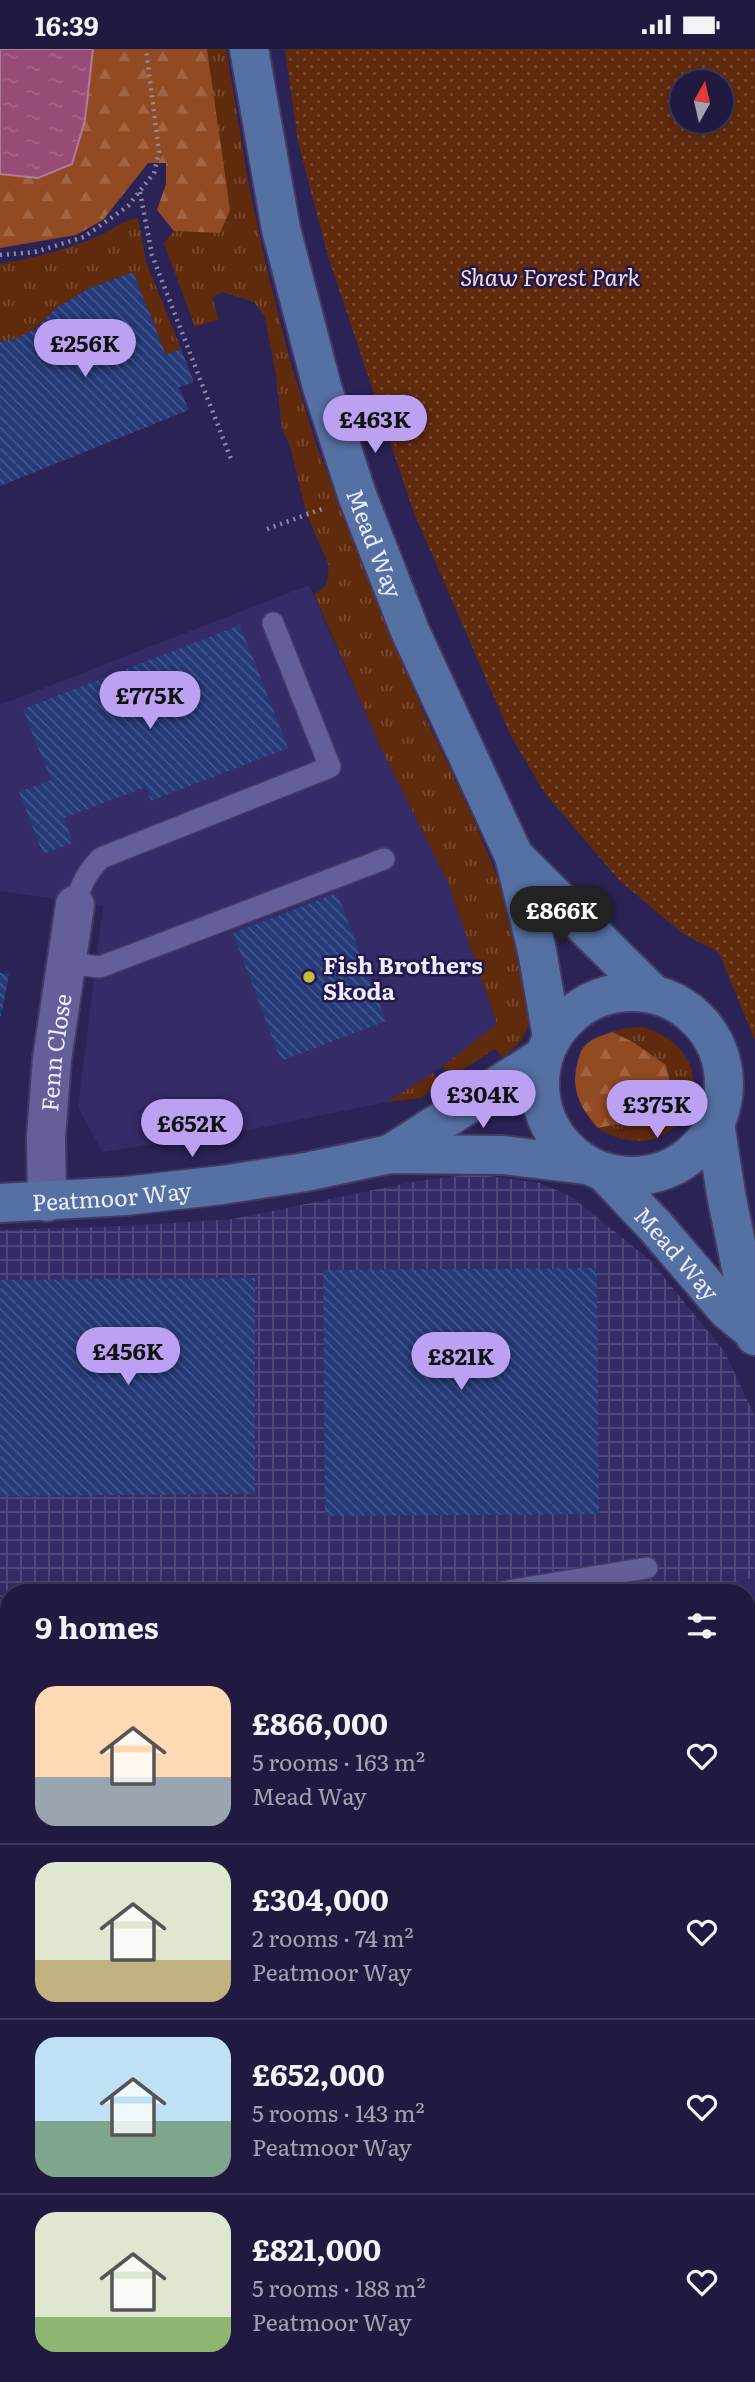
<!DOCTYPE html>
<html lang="en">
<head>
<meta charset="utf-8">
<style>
	body { margin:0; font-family:Literata,serif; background:#2d274b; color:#f1f3f6; height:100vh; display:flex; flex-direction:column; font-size:26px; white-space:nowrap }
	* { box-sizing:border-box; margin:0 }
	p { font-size:23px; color:#a2a1b1 }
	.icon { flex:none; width:38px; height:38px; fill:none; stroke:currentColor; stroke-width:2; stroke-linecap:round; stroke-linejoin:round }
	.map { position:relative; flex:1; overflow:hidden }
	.side { position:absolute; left:0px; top:1535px; width:756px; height:800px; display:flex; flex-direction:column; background:#201a40; border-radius:28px 28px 0 0; box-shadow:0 4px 18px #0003,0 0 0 2px #3d3859 }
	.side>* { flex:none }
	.needle { width:46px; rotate:8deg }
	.fabs { position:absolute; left:670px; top:21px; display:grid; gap:14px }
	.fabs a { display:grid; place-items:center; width:63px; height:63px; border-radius:50%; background:#201a40; box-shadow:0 4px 18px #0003,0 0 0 2px #3d3859; font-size:35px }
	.price { position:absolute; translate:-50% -60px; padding:0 16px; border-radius:24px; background:#bca0f2; color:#111; font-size:23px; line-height:46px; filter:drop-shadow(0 2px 4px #0008) }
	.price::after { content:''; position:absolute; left:50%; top:42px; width:21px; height:16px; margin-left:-10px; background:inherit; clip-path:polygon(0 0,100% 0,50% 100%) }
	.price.on { background:#222; color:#fff }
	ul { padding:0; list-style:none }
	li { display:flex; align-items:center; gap:21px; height:175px; padding:0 35px }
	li+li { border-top:2px solid #3d3859 }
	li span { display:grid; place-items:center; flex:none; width:196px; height:140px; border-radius:21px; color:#555 }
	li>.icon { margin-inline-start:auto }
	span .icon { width:84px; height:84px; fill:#fffc; stroke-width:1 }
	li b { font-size:30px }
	h2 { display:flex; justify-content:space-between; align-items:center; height:84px; padding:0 35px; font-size:30px }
	.status { display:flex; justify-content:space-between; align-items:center; height:49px; padding:0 35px; background:#201a40; direction:ltr }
	.status svg { height:19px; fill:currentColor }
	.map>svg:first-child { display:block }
	.built { fill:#352b66 }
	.industrial { fill:url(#industrial-grid) }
	.grass { fill:url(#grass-tufts) }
	.forest { fill:url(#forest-firs) }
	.park { fill:url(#park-dots); fill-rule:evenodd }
	.water { fill:url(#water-ripples); stroke:#b07c9e; stroke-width:2 }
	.building { fill:url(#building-back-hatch) }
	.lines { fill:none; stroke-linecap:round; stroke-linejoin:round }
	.service-casing { stroke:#453a64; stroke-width:24 }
	.minor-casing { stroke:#453a64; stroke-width:42 }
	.secondary-casing { stroke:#453a64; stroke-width:42 }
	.path { stroke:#8e8aaa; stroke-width:4.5; stroke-dasharray:2 5; stroke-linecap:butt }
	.service { stroke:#645f99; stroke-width:21 }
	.minor { stroke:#645f99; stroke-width:38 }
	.secondary { stroke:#5570a3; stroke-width:38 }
	.poi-dot { fill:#c3bd3f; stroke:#22184b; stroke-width:2.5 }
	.labels { text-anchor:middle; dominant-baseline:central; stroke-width:5; stroke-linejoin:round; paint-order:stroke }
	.park-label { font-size:23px; font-style:italic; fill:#f4ded4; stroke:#22184b }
	.street-label { font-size:23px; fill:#edecfa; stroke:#22184b }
	.poi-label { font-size:23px; font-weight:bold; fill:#edecfa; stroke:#22184b; text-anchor:start }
</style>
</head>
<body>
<div class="status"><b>16:39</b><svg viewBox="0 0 49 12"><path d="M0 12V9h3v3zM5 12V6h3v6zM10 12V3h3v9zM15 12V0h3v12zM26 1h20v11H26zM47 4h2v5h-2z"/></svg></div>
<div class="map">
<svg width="755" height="2333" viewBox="0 0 755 2333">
	<defs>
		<pattern id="industrial-grid" width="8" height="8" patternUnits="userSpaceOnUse" patternTransform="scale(1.75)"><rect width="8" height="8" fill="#352b66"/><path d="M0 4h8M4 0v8" fill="none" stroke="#534a7d"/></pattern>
		<pattern id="grass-tufts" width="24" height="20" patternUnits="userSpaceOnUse" patternTransform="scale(1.75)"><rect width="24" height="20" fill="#602b0d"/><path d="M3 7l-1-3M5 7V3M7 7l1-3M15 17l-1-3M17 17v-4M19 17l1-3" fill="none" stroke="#774a31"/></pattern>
		<pattern id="forest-firs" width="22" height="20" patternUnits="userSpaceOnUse" patternTransform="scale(1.75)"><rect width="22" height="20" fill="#924a22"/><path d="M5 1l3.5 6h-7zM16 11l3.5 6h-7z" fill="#a26443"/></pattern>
		<pattern id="park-dots" width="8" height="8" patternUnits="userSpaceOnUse" patternTransform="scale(1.75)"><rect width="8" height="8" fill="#602b0d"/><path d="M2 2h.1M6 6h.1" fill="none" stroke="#774a31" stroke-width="1.8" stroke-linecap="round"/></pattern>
		<pattern id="water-ripples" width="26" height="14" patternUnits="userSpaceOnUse" patternTransform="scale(1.75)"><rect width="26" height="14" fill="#964c76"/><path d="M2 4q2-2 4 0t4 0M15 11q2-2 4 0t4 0" fill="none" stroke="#a5668a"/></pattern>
		<pattern id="building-back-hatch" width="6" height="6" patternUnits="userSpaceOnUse" patternTransform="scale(1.75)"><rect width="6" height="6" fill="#253a79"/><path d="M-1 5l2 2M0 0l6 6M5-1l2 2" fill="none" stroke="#45578d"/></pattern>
	</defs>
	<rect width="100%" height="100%" fill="#2b2356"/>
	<g class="built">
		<polygon points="309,536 382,701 448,834 497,976 433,1024 387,1053 249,1081 102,1103 78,1058 103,857 0,842 0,656"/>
		<polygon points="755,1529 755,2179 747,2180 747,1544 681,1544"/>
	</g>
	<g class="industrial">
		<polygon points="474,1125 540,1134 572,1148 650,1211 724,1302 755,1367 755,1529 681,1544 9,1544 9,2201 0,2201 0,1181 126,1177 233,1170 417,1132"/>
		<polygon points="755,2225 755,2333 0,2333 0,2253 9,2253 9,2326 747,2326 747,2226"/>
	</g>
	<g class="grass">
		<polygon points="207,0 226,0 249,137 267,221 291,315 318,401 423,663 473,769 502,840 528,930 531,964 528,978 521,992 503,1009 495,1000 451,1028 443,1017 497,975 448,834 382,701 314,545 321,541 327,534 329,517 306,463 291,400 282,379 276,327 265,268 254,253 222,243 214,247 213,251 219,270 195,278 164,194 174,182 220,184 214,59"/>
		<path d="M 138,169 L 146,213 L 181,300 L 166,306 L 133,223 L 88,240 L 56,259 L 36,279 L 18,289 L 0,293 L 0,215 C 34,209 65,201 97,188 C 112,182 122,171 138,169 Z"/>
		<path d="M 643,978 C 741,1008 681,1132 598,1079 L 648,1069 L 670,1058 L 633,993 L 612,983 L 625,979 Z"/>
		<polygon points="433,1024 441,1035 420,1049 387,1053"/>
	</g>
	<g class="forest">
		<polygon points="93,0 207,0 230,161 220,184 174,182 157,161 166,135 166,114 148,114 103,171 76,186 0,199 0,125 38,129 85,71"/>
		<path d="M 612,983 L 633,993 L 666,1016 L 672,1041 L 670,1058 L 648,1069 L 598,1079 C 582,1061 572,1044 576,1020 C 578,1013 579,1004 583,999 C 589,990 603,986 612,983 Z"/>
	</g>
	<path class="park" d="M 285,0 L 755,0 L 755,991 L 719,904 L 682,884 L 620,832 L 544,743 L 511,687 L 414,464 L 328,207 L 298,93 ZM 682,33 L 721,33 L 721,72 L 682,72 Z"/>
	<polygon class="water" points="0,0 93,0 85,71 72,115 38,129 0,125"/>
	<g class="building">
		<polygon points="133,223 166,306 181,300 194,333 179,338 189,361 0,437 0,293 18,289 36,279 56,259 88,240"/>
		<polygon points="240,576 288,699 151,752 146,738 64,769 73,794 43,805 19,743 51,731 23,660"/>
		<polygon points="337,844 386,972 281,1012 233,884"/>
		<polygon points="0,924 9,925 1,967 0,967"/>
		<polygon points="597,1219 599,1465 325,1467 323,1221"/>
		<polygon points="255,1229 255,1445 0,1447 0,1231"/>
		<polygon points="747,1630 755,1637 755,1652 747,1661"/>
		<polygon points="747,1769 755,1776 755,1873 747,1882"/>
		<rect x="0" y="1832" width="9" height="232"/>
	</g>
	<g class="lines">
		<defs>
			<g id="service">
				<path d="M 75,856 C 80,837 87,823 101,809 L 330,718 L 273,574"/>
				<polyline points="66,914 100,918 384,810"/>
				<polyline points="496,1544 647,1519"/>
				<polyline points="747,1973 755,1963"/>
				<polyline points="747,2316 755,2317"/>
				<polyline points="107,2331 124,2333"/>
				<polyline points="573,2333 576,2326"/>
			</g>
			<g id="minor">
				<path id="s1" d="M 47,1153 L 46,1088 L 52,1010 L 75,856"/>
				<polyline points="0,1578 9,1578"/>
				<polyline points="747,2205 755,2205"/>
				<polyline points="0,2223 9,2224"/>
				<polyline points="449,2326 450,2333"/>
			</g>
			<g id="secondary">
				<path id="s2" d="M 249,0 L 281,180 L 322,338 L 357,446 L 410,582 L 514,807 L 537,902 L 552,988"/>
				<polyline points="514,807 653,945"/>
				<circle cx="632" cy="1035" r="92"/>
				<polyline points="715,1074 726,1145 755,1287"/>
				<polyline points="390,1105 544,1007"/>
				<path id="s3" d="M 605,1124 L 656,1178 L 727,1261 L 754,1283"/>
				<path id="s4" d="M 0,1154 L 125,1147 L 222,1136 L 306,1123 L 390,1105 L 503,1106 L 586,1116"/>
			</g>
		</defs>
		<use href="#service" class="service-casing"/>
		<use href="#minor" class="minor-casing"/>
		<use href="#secondary" class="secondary-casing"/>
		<g class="path">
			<polyline points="140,143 152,206 231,410"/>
			<polyline points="0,206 35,203 84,188 128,157 154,124 159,103 146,0"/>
			<polyline points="267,480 322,460"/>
		</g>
		<use href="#service" class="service"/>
		<use href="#minor" class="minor"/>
		<use href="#secondary" class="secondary"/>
	</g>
	<circle class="poi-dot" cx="309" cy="928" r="7"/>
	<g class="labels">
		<g class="park-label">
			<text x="550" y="227">Shaw Forest Park</text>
		</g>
		<g class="street-label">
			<text stroke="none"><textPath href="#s2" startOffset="511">Mead Way</textPath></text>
			<text stroke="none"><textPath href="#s1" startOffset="150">Fenn Close</textPath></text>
			<text stroke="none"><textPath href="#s4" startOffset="112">Peatmoor Way</textPath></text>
			<text stroke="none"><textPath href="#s3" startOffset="108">Mead Way</textPath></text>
		</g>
		<g class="poi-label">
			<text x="323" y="915">Fish Brothers<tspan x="323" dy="26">Skoda</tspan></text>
		</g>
	</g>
</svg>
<div class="fabs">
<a><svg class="needle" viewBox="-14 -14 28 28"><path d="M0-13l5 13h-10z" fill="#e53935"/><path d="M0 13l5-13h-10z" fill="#a2a1b1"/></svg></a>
</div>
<b class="price" style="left:85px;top:330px">£256K</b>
<b class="price" style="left:375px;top:406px">£463K</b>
<b class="price" style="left:150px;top:682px">£775K</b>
<b class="price on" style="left:562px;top:897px">£866K</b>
<b class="price" style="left:483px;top:1081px">£304K</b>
<b class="price" style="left:657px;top:1091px">£375K</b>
<b class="price" style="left:192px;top:1110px">£652K</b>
<b class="price" style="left:128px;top:1338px">£456K</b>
<b class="price" style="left:461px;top:1343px">£821K</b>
<section class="side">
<h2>9 homes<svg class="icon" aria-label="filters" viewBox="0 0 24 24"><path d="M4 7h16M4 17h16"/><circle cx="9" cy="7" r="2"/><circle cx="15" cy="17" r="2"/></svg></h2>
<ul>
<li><span style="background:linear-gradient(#ffd9b3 65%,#9aa5b1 0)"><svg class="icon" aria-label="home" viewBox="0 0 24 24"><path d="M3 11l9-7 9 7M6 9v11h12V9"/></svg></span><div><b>£866,000</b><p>5 rooms · 163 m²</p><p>Mead Way</p></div><svg class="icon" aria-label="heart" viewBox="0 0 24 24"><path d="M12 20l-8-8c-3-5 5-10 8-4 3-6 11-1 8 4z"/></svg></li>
<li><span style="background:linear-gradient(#dfe7d0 70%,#c2b280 0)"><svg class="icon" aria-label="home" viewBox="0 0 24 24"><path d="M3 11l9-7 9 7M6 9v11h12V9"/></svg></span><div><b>£304,000</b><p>2 rooms · 74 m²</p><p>Peatmoor Way</p></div><svg class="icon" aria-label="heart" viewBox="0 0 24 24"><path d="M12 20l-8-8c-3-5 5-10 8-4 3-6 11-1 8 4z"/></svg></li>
<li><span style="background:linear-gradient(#bfe0f5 60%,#7fa58c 0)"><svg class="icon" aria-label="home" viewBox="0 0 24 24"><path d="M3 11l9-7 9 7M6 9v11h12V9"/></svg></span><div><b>£652,000</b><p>5 rooms · 143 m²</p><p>Peatmoor Way</p></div><svg class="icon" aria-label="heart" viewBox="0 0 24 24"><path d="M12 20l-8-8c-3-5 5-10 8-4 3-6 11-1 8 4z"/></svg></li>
<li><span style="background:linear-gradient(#dfe7d0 75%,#8fb573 0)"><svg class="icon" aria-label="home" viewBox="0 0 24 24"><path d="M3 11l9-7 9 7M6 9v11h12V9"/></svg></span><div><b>£821,000</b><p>5 rooms · 188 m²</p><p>Peatmoor Way</p></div><svg class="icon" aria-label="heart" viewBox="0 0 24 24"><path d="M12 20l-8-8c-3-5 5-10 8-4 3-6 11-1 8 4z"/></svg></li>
</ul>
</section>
</div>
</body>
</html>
